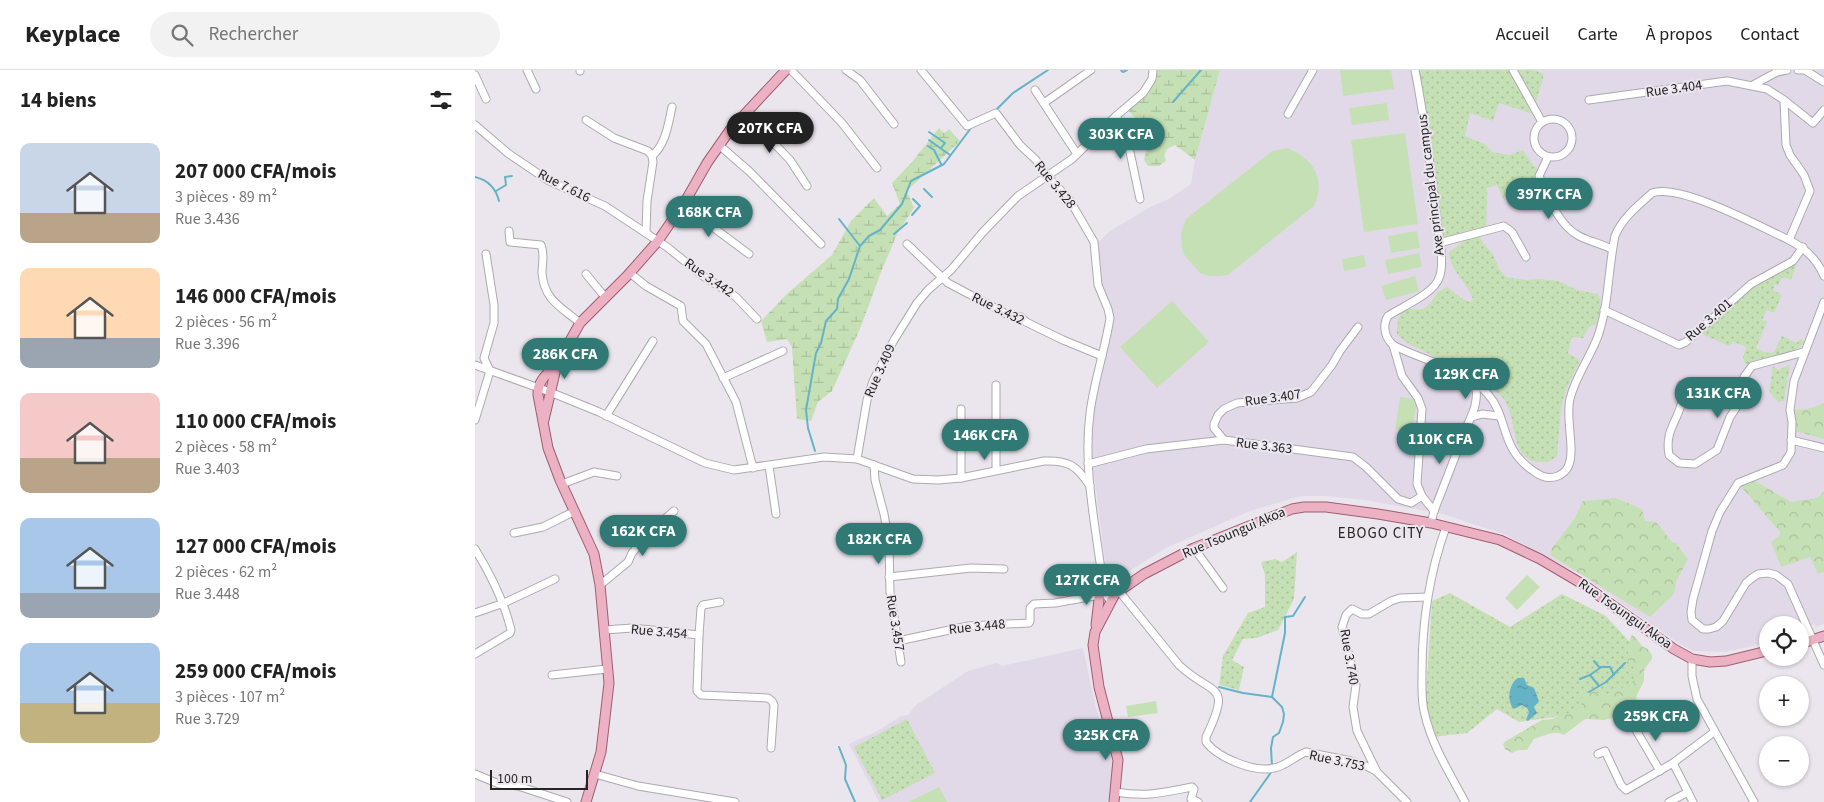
<!DOCTYPE html>
<html lang="fr">
<head>
<meta charset="utf-8">
<style>
	body { margin:0; font-family:"Source Sans 3",sans-serif; background:#f2f2f2; color:#222; height:100vh; display:flex; flex-direction:column; font-size:19px; white-space:nowrap }
	* { box-sizing:border-box; margin:0 }
	p { font-size:16px; color:#767676 }
	.icon { flex:none; width:28px; height:28px; fill:none; stroke:currentColor; stroke-width:2; stroke-linecap:round; stroke-linejoin:round }
	.map { position:relative; flex:1; overflow:hidden }
	.side { display:flex; flex-direction:column; background:#fff; width:475px }
	.side>* { flex:none }
	.fabs { position:absolute; left:1284px; top:546px; display:grid; gap:10px }
	.fabs a { display:grid; place-items:center; width:50px; height:50px; border-radius:50%; background:#fff; box-shadow:0 1px 4px #0004; font-size:25px }
	.scale { position:absolute; left:15px; bottom:12px; width:98px; box-sizing:border-box; padding-left:5px; border:2px solid #252326; border-top:0; font-size:14px; line-height:18px; white-space:nowrap; color:#252326; -webkit-text-stroke:4px #ebe6ee; paint-order:stroke }
	.price { position:absolute; translate:-50% -42px; padding:0 11px; border-radius:18px; background:#307974; color:#fff; font-size:16px; line-height:32px; filter:drop-shadow(0 1px 2px #0008) }
	.price::after { content:''; position:absolute; left:50%; top:30px; width:15px; height:11px; margin-left:-8px; background:inherit; clip-path:polygon(0 0,100% 0,50% 100%) }
	.price.active { background:#222; color:#fff }
	ul { padding:0; list-style:none }
	li { display:flex; align-items:center; gap:15px; height:125px; padding:0 20px }
	li span { display:grid; place-items:center; flex:none; width:140px; height:100px; border-radius:10px; color:#555 }
	li>.icon { margin-inline-start:auto }
	span .icon { width:60px; height:60px; fill:#fffc; stroke-width:1 }
	li b { font-size:21px }
	h2 { display:flex; justify-content:space-between; align-items:center; height:60px; padding:0 20px; font-size:21px }
	header { display:flex; align-items:center; gap:30px; box-sizing:border-box; height:70px; padding:0 25px; background:#fff; border-bottom:1px solid #e0e0e0 }
	header strong { font-size:24px }
	nav { display:flex; gap:28px; margin-inline-start:auto; font-size:18px }
	.search { width:350px; height:45px; background:#f2f2f2; display:flex; align-items:center; gap:12px; box-sizing:border-box; padding:0 18px; border-radius:28px; color:#767676; font-size:19px }
	main { display:flex; flex:1; min-height:0 }
	.map>svg:first-child { display:block }
	.built { fill:#e2d9e8 }
	.grass { fill:url(#grass-dots) }
	.forest { fill:url(#forest-crowns) }
	.wetland { fill:url(#wetland-marsh) }
	.garden { fill:#c6e0b5 }
	.water { fill:url(#water-ripples) }
	.lines { fill:none; stroke-linecap:round; stroke-linejoin:round }
	.stream { stroke:#65b3c7; stroke-width:2 }
	.minor-casing { stroke:#aea9b0; stroke-width:9 }
	.major-casing { stroke:#9f5e72; stroke-width:11 }
	.minor { stroke:#fff; stroke-width:7 }
	.major { stroke:#ecb1c3; stroke-width:9 }
	.labels { text-anchor:middle; dominant-baseline:central; stroke-width:4; stroke-linejoin:round; paint-order:stroke }
	.street-label { font-size:14px; fill:#252326; stroke:#ebe6ee }
	.neighbourhood-label { font-size:15px; letter-spacing:1px; fill:#252326; stroke:#ebe6ee }
</style>
</head>
<body>
<header>
<strong>Keyplace</strong>
<div class="search"><svg class="icon" aria-label="search" viewBox="0 0 24 24"><circle cx="10" cy="10" r="6"/><path d="M15 15l6 6"/></svg>Rechercher</div>
<nav><a>Accueil</a><a>Carte</a><a>À propos</a><a>Contact</a></nav>
</header>
<main>
<section class="side">
<h2>14 biens<svg class="icon" aria-label="filters" viewBox="0 0 24 24"><path d="M4 7h16M4 17h16"/><circle cx="9" cy="7" r="2"/><circle cx="15" cy="17" r="2"/></svg></h2>
<ul>
<li><span style="background:linear-gradient(#c9d6e8 70%,#b9a48a 0)"><svg class="icon" aria-label="home" viewBox="0 0 24 24"><path d="M3 11l9-7 9 7M6 9v11h12V9"/></svg></span><div><b>207 000 CFA/mois</b><p>3 pièces · 89 m²</p><p>Rue 3.436</p></div></li>
<li><span style="background:linear-gradient(#ffd9b3 70%,#9aa5b1 0)"><svg class="icon" aria-label="home" viewBox="0 0 24 24"><path d="M3 11l9-7 9 7M6 9v11h12V9"/></svg></span><div><b>146 000 CFA/mois</b><p>2 pièces · 56 m²</p><p>Rue 3.396</p></div></li>
<li><span style="background:linear-gradient(#f6c9c9 65%,#b9a48a 0)"><svg class="icon" aria-label="home" viewBox="0 0 24 24"><path d="M3 11l9-7 9 7M6 9v11h12V9"/></svg></span><div><b>110 000 CFA/mois</b><p>2 pièces · 58 m²</p><p>Rue 3.403</p></div></li>
<li><span style="background:linear-gradient(#a9c7e8 75%,#9aa5b1 0)"><svg class="icon" aria-label="home" viewBox="0 0 24 24"><path d="M3 11l9-7 9 7M6 9v11h12V9"/></svg></span><div><b>127 000 CFA/mois</b><p>2 pièces · 62 m²</p><p>Rue 3.448</p></div></li>
<li><span style="background:linear-gradient(#a9c7e8 60%,#c2b280 0)"><svg class="icon" aria-label="home" viewBox="0 0 24 24"><path d="M3 11l9-7 9 7M6 9v11h12V9"/></svg></span><div><b>259 000 CFA/mois</b><p>3 pièces · 107 m²</p><p>Rue 3.729</p></div></li>
</ul>
</section>
<div class="map">
<svg width="1349" height="732" viewBox="0 0 1349 732">
	<defs>
		<pattern id="grass-dots" width="8" height="8" patternUnits="userSpaceOnUse" patternTransform="scale(1.25)"><rect width="8" height="8" fill="#c6e0b5"/><path d="M2 2h.1M6 6h.1" fill="none" stroke="#aac09c" stroke-width="1.8" stroke-linecap="round"/></pattern>
		<pattern id="forest-crowns" width="20" height="18" patternUnits="userSpaceOnUse" patternTransform="scale(1.25)"><rect width="20" height="18" fill="#c6e0b5"/><path d="M2 6a3 3 0 1 1 6 0M12 15a3 3 0 1 1 6 0" fill="none" stroke="#aac09c"/></pattern>
		<pattern id="wetland-marsh" width="20" height="14" patternUnits="userSpaceOnUse" patternTransform="scale(1.25)"><rect width="20" height="14" fill="#c6e0b5"/><path d="M1 5h8M5 5V1M11 12h8M15 12V8" fill="none" stroke="#aac09c"/></pattern>
		<pattern id="water-ripples" width="26" height="14" patternUnits="userSpaceOnUse" patternTransform="scale(1.25)"><rect width="26" height="14" fill="#65b3c7"/><path d="M2 4q2-2 4 0t4 0M15 11q2-2 4 0t4 0" fill="none" stroke="#5391a1"/></pattern>
	</defs>
	<rect width="100%" height="100%" fill="#ebe6ee"/>
	<g class="built">
		<polygon points="745,0 1349,0 1349,554 1341,557 1339,554 1325,560 1325,555 1292,555 1292,573 1250,582 1218,581 1203,573 1106,505 1031,465 968,444 890,430 851,426 826,426 775,441 691,478 643,508 635,506 631,500 616,379 619,332 638,245 626,212 621,190 623,172 635,161 677,136 694,129 716,114 720,90"/>
		<polygon points="608,578 620,634 638,693 635,730 632,730 632,732 404,732 374,674 402,661 426,646 433,645 441,635 493,601 522,593 527,596"/>
	</g>
	<g class="grass">
		<path d="M 940,0 L 1059,0 L 1069,4 L 1058,44 L 1024,33 L 1018,51 L 995,43 L 990,66 L 1010,74 L 1017,82 L 1034,85 L 1048,80 L 1058,95 L 1062,98 L 1057,116 L 1028,128 L 1022,115 L 1012,118 C 1013,133 1010,147 1012,162 L 964,173 Z"/>
		<path d="M 1004,166 L 1008,173 L 1018,184 L 1024,199 L 1031,207 L 1051,210 L 1065,209 L 1083,211 L 1102,220 L 1123,224 C 1128,235 1124,244 1121,254 L 1114,257 L 1108,268 L 1097,267 L 1093,283 L 1103,289 L 1104,293 L 1091,319 L 1086,339 L 1082,386 C 1077,391 1072,393 1065,392 C 1032,389 1044,346 1027,327 C 1013,312 995,306 978,297 C 968,293 960,287 951,282 C 940,277 930,273 922,264 C 922,254 923,238 936,239 C 940,239 944,240 948,239 C 958,234 959,222 972,217 C 980,222 987,230 995,232 L 998,229 C 992,212 975,201 974,182 L 992,169 Z"/>
		<polygon points="1318,191 1323,191 1316,210 1307,207 1303,216 1300,214 1298,220 1307,225 1299,243 1292,240 1287,250 1292,252 1281,278 1292,283 1299,282 1307,266 1322,273 1325,269 1331,272 1319,281 1270,295 1268,287 1271,277 1259,272 1254,276 1222,262 1276,214"/>
		<polygon points="1315,295 1309,331 1303,332 1294,322 1298,296 1303,300"/>
		<polygon points="822,482 819,529 803,560 782,568 768,569 757,590 769,597 764,620 744,615 748,586 773,543 790,537 790,505 786,492 800,489 807,492"/>
		<polygon points="975,523 1035,557 1087,524 1131,546 1166,584 1158,616 1107,643 1044,652 1022,639 992,663 958,667 950,639 957,531"/>
		<polygon points="432,649 460,703 407,730 379,677"/>
	</g>
	<g class="forest">
		<polygon points="1349,333 1349,369 1316,360 1315,340 1333,339"/>
		<polygon points="1275,408 1316,432 1342,428 1349,421 1349,502 1343,504 1335,487 1306,497 1296,472 1304,466 1305,462 1263,413"/>
		<polygon points="1141,428 1167,439 1170,451 1181,452 1197,472 1201,473 1213,489 1201,512 1199,524 1175,547 1075,485 1077,478 1098,451 1108,431"/>
		<path d="M 1157,565 L 1160,567 L 1168,577 L 1173,579 L 1177,585 L 1177,589 L 1169,600 L 1169,611 L 1161,627 L 1164,638 L 1160,642 L 1129,650 L 1110,649 L 1089,665 C 1079,660 1069,666 1059,669 L 1052,680 L 1043,680 L 1037,683 L 1030,679 L 1028,674 L 1031,671 L 1067,650 L 1077,649 L 1087,644 L 1102,642 L 1106,635 L 1107,625 L 1118,620 L 1128,626 L 1145,618 L 1155,616 C 1162,605 1161,598 1152,589 L 1155,569 Z"/>
	</g>
	<g class="wetland">
		<polygon points="683,0 745,0 720,90 700,75 692,79 689,85 691,91 684,96 673,96 669,90 671,81 664,53 653,40"/>
		<polygon points="464,58 469,63 474,59 485,71 432,121 439,138 423,162 406,202 387,254 357,321 343,332 336,351 322,349 317,277 312,269 292,272 286,251 313,223 357,185 376,151 399,128 412,146 425,134 417,113 437,92"/>
	</g>
	<g class="garden">
		<polygon points="865,0 916,0 919,19 868,26"/>
		<polygon points="912,33 914,50 877,55 874,38"/>
		<polygon points="930,63 943,154 889,162 876,70"/>
		<path d="M 812,78 C 839,88 851,110 839,136 L 753,205 L 745,206 L 734,206 L 725,203 L 710,186 L 707,179 L 706,163 L 711,149 L 797,81 Z"/>
		<polygon points="942,161 945,178 916,183 913,166"/>
		<polygon points="944,183 947,197 913,204 910,190"/>
		<polygon points="889,185 891,197 869,201 867,189"/>
		<polygon points="940,206 944,221 911,230 906,216"/>
		<polygon points="697,231 734,272 682,318 645,277"/>
		<polygon points="925,327 942,329 937,362 920,359"/>
		<polygon points="1052,505 1065,517 1042,540 1030,528"/>
		<polygon points="681,631 683,643 653,647 651,636"/>
		<polygon points="464,717 472,732 433,732"/>
	</g>
	<path class="water" d="M 1043,608 L 1049,608 L 1052,615 L 1059,618 L 1064,631 L 1059,637 L 1062,643 L 1053,651 L 1051,650 L 1054,642 L 1052,638 L 1047,635 L 1039,639 C 1031,632 1034,613 1043,608 Z"/>
	<g class="lines">
		<g class="stream">
			<polyline points="646,0 648,2 652,0"/>
			<polyline points="698,32 726,0"/>
			<polyline points="520,41 538,23 573,0"/>
			<polyline points="454,62 470,73 466,78"/>
			<polyline points="454,70 475,85"/>
			<polyline points="453,76 459,80 466,94"/>
			<path d="M 0,107 C 13,110 21,119 24,131"/>
			<polyline points="449,119 457,127"/>
			<polyline points="21,121 31,115 30,107 37,106"/>
			<polyline points="437,145 445,136 438,129"/>
			<polyline points="364,149 385,176"/>
			<polyline points="419,164 432,153"/>
			<polyline points="340,381 333,358 331,340 341,283 346,273 351,251 362,239 363,229 374,209 385,176 394,166 405,160 427,134 436,111 469,94 496,58"/>
			<polyline points="1119,591 1124,597 1135,597 1139,605"/>
			<polyline points="1115,605 1124,616"/>
			<polyline points="1105,609 1115,605 1125,598"/>
			<polyline points="744,617 768,623 797,627 807,637 809,644 808,652 804,663 798,667 796,678 797,696"/>
			<polyline points="1114,622 1131,612 1150,593"/>
			<polyline points="797,627 810,563 810,547 818,546 830,527"/>
			<polyline points="364,677 371,695 370,709 380,732"/>
			<polyline points="775,732 797,701"/>
		</g>
		<defs>
			<g id="minor">
				<polyline points="52,0 61,19"/>
				<polyline points="105,0 105,1"/>
				<polyline points="316,0 367,53 402,98"/>
				<polyline points="371,0 385,10 419,54"/>
				<path d="M 446,0 L 492,56 L 521,43 L 545,75 L 561,90 L 572,106 L 594,129 L 619,172 L 623,215 L 633,239 L 635,248 C 630,280 619,311 615,343 C 608,397 620,453 627,507 C 626,517 629,524 636,532"/>
				<path d="M 940,0 C 950,50 956,100 962,151 C 964,166 970,194 964,208 C 959,224 926,237 913,246 C 907,255 910,268 918,275 C 948,291 989,298 1012,323 C 1034,347 1024,377 1057,400 C 1060,402 1064,405 1067,406 C 1077,410 1088,406 1093,397 C 1101,380 1090,348 1095,329 C 1100,307 1115,288 1123,266 C 1134,234 1133,199 1140,166 C 1147,148 1164,135 1177,123 C 1205,113 1286,157 1314,170 C 1330,178 1342,189 1349,206"/>
				<polyline points="1038,0 1067,52"/>
				<polyline points="1323,0 1330,0 1349,12"/>
				<polyline points="0,5 11,29"/>
				<polyline points="1278,15 1302,2 1312,0"/>
				<polyline points="560,20 602,84"/>
				<polyline points="1114,30 1252,11 1292,19 1309,30"/>
				<polyline points="569,33 616,0"/>
				<polyline points="270,43 315,90 332,116"/>
				<polyline points="813,44 838,0"/>
				<polyline points="641,46 652,68 665,129"/>
				<circle cx="1078" cy="68" r="19"/>
				<polyline points="111,50 139,68 173,81 177,86 178,92 172,131 171,163"/>
				<polyline points="0,55 34,84 74,111 130,136 192,177 228,206 261,227 282,249"/>
				<polyline points="244,75 275,102 346,174"/>
				<path d="M 177,86 C 191,74 193,55 197,37"/>
				<path d="M 1073,87 L 1064,106 C 1073,126 1083,155 1104,166 C 1114,171 1126,174 1137,179"/>
				<polyline points="208,135 274,184"/>
				<path d="M 34,161 L 35,172 L 66,175 C 70,185 67,193 67,203 C 69,230 86,237 105,253"/>
				<polyline points="1314,170 1335,121 1329,105 1315,85 1311,75 1309,30 1338,53 1349,40"/>
				<polyline points="964,173 1029,156 1037,162 1051,187"/>
				<polyline points="432,174 473,213 539,248 546,247 551,252 588,270 627,286"/>
				<polyline points="155,203 171,216 206,236 208,251 231,274 261,332 278,398"/>
				<polyline points="111,204 130,227"/>
				<polyline points="1349,232 1319,311 1315,340 1317,352 1316,382 1308,395 1263,413 1245,442 1237,461 1218,529 1216,542 1217,550 1228,559 1234,559 1241,557 1248,551 1271,513 1277,508 1283,504 1293,503 1301,505 1313,514 1349,595"/>
				<polyline points="1129,240 1204,275 1211,272 1276,214 1318,191 1328,177"/>
				<polyline points="918,275 927,306 943,328 947,339 942,414 947,426 959,441"/>
				<path d="M 0,295 L 75,322 L 124,342 L 230,393 L 259,400 L 349,387 L 382,389 L 438,409 L 463,410 L 486,408 L 569,391 C 594,390 602,396 615,416"/>
				<polyline points="248,308 308,281"/>
				<polyline points="521,315 521,400"/>
				<path d="M 1206,315 C 1206,322 1208,329 1206,335 C 1200,355 1190,362 1194,385 L 1204,393 L 1220,394 L 1242,380 L 1255,347 L 1261,338 L 1269,307 L 1277,296 L 1329,282"/>
				<polyline points="486,339 486,408"/>
				<polyline points="131,346 178,271"/>
				<polyline points="997,347 1007,344 1024,346"/>
				<polyline points="0,350 15,301 9,288 19,253 19,235 11,184"/>
				<polyline points="749,370 739,358 739,354 743,345 749,339 762,333 822,328 836,322 857,295 865,281 883,257"/>
				<polyline points="1316,370 1349,378"/>
				<polyline points="382,389 392,330 398,311 419,270 442,233 453,220 476,200 508,162 543,126 597,89 641,46 668,23 677,9 678,0"/>
				<polyline points="613,394 671,379 749,370 878,387 891,397 923,429 936,433 947,426"/>
				<polyline points="399,395 400,410 409,444 414,472 415,522 426,592"/>
				<polyline points="294,396 301,444"/>
				<polyline points="87,414 119,402 142,406"/>
				<path d="M 956,453 L 959,441 L 992,356 C 999,341 1004,329 1000,313"/>
				<path d="M 971,457 C 954,504 947,553 947,603 C 947,618 946,632 950,645 C 957,676 976,705 990,732"/>
				<polyline points="39,463 68,457 100,441"/>
				<polyline points="719,478 748,518"/>
				<path d="M 0,479 C 16,505 29,530 36,560 L 35,563 L 0,584"/>
				<polyline points="414,507 496,498 529,499"/>
				<polyline points="125,515 153,492 157,483 176,461 199,441"/>
				<path d="M 644,521 L 704,595 C 738,627 758,611 731,667 L 731,672 C 743,688 780,703 799,698 C 811,696 820,686 831,682 C 852,687 886,690 902,702"/>
				<polyline points="0,543 29,533 80,509"/>
				<polyline points="130,560 157,558 224,565 222,621 226,625 293,628 297,631 299,635 296,678"/>
				<polyline points="224,565 226,538 228,535 245,532"/>
				<polyline points="423,571 493,556 554,553 555,551 555,538 559,534 580,533 625,525"/>
				<polyline points="1217,589 1217,606 1222,629 1279,732"/>
				<polyline points="77,605 132,599"/>
				<polyline points="1158,655 1185,701"/>
				<polyline points="1123,684 1130,681 1146,715 1151,720 1198,693 1239,662"/>
				<polyline points="1198,693 1218,732"/>
				<polyline points="0,704 24,714 43,716 92,732"/>
				<polyline points="120,704 163,716 260,732"/>
				<path d="M 640,722 C 672,727 686,723 717,717 L 719,719 L 716,729 L 723,732"/>
				<polyline points="932,732 902,702 882,661 878,637 881,615 867,557 871,545 877,539 887,544 894,544 916,531 925,528 952,527"/>
				<polyline points="1194,732 1213,722"/>
			</g>
			<g id="major">
				<path d="M 82,294 C 73,303 62,311 63,325 L 73,378 L 85,410 L 119,484 L 125,515 L 134,613 L 126,682 L 111,732"/>
				<polyline points="69,350 82,294 105,253 152,206 183,171 211,130 232,93 255,60 311,0"/>
				<polyline points="630,511 650,516"/>
				<polyline points="621,555 626,513"/>
				<polyline points="1325,574 1349,566"/>
				<polyline points="639,732 643,690 624,617 618,575 620,562 640,524 669,504 719,478 817,439 829,437 851,437 903,444 956,453 1025,470 1065,489 1109,515 1199,579 1217,589 1235,592 1251,591 1292,581"/>
			</g>
		</defs>
		<use href="#minor" class="minor-casing"/>
		<use href="#major" class="major-casing"/>
		<use href="#minor" class="minor"/>
		<use href="#major" class="major"/>
	</g>
	<g class="labels">
		<g class="street-label">
			<text transform="translate(1199 19) rotate(-8)">Rue 3.404</text>
			<text transform="translate(580 115) rotate(51)">Rue 3.428</text>
			<text transform="translate(956 115) rotate(-97)">Axe principal du campus</text>
			<text transform="translate(89 116) rotate(27)">Rue 7.616</text>
			<text transform="translate(234 208) rotate(35)">Rue 3.442</text>
			<text transform="translate(523 239) rotate(26)">Rue 3.432</text>
			<text transform="translate(1234 250) rotate(-41)">Rue 3.401</text>
			<text transform="translate(405 301) rotate(-66)">Rue 3.409</text>
			<text transform="translate(798 328) rotate(-8)">Rue 3.407</text>
			<text transform="translate(789 376) rotate(7)">Rue 3.363</text>
			<text transform="translate(759 463) rotate(-23)">Rue Tsoungui Akoa</text>
			<text transform="translate(1150 544) rotate(35)">Rue Tsoungui Akoa</text>
			<text transform="translate(420 553) rotate(81)">Rue 3.457</text>
			<text transform="translate(502 557) rotate(-6)">Rue 3.448</text>
			<text transform="translate(184 562) rotate(5)">Rue 3.454</text>
			<text transform="translate(874 587) rotate(80)">Rue 3.740</text>
			<text transform="translate(862 691) rotate(12)">Rue 3.753</text>
		</g>
		<g class="neighbourhood-label">
			<text x="906" y="463">EBOGO CITY</text>
		</g>
	</g>
</svg>
<div class="fabs">
<a><svg class="icon" aria-label="locate" viewBox="0 0 24 24"><circle cx="12" cy="12" r="6"/><path d="M12 2v4M12 18v4M2 12h4M18 12h4"/></svg></a>
<a>+</a>
<a>−</a>
</div>
<div class="scale">100 m</div>
<b class="price active" style="left:295px;top:84px">207K CFA</b>
<b class="price" style="left:646px;top:90px">303K CFA</b>
<b class="price" style="left:1074px;top:150px">397K CFA</b>
<b class="price" style="left:234px;top:168px">168K CFA</b>
<b class="price" style="left:90px;top:310px">286K CFA</b>
<b class="price" style="left:991px;top:330px">129K CFA</b>
<b class="price" style="left:1243px;top:349px">131K CFA</b>
<b class="price" style="left:510px;top:391px">146K CFA</b>
<b class="price" style="left:965px;top:395px">110K CFA</b>
<b class="price" style="left:168px;top:487px">162K CFA</b>
<b class="price" style="left:404px;top:495px">182K CFA</b>
<b class="price" style="left:612px;top:536px">127K CFA</b>
<b class="price" style="left:1181px;top:672px">259K CFA</b>
<b class="price" style="left:631px;top:691px">325K CFA</b>
</div>
</main>
</body>
</html>
